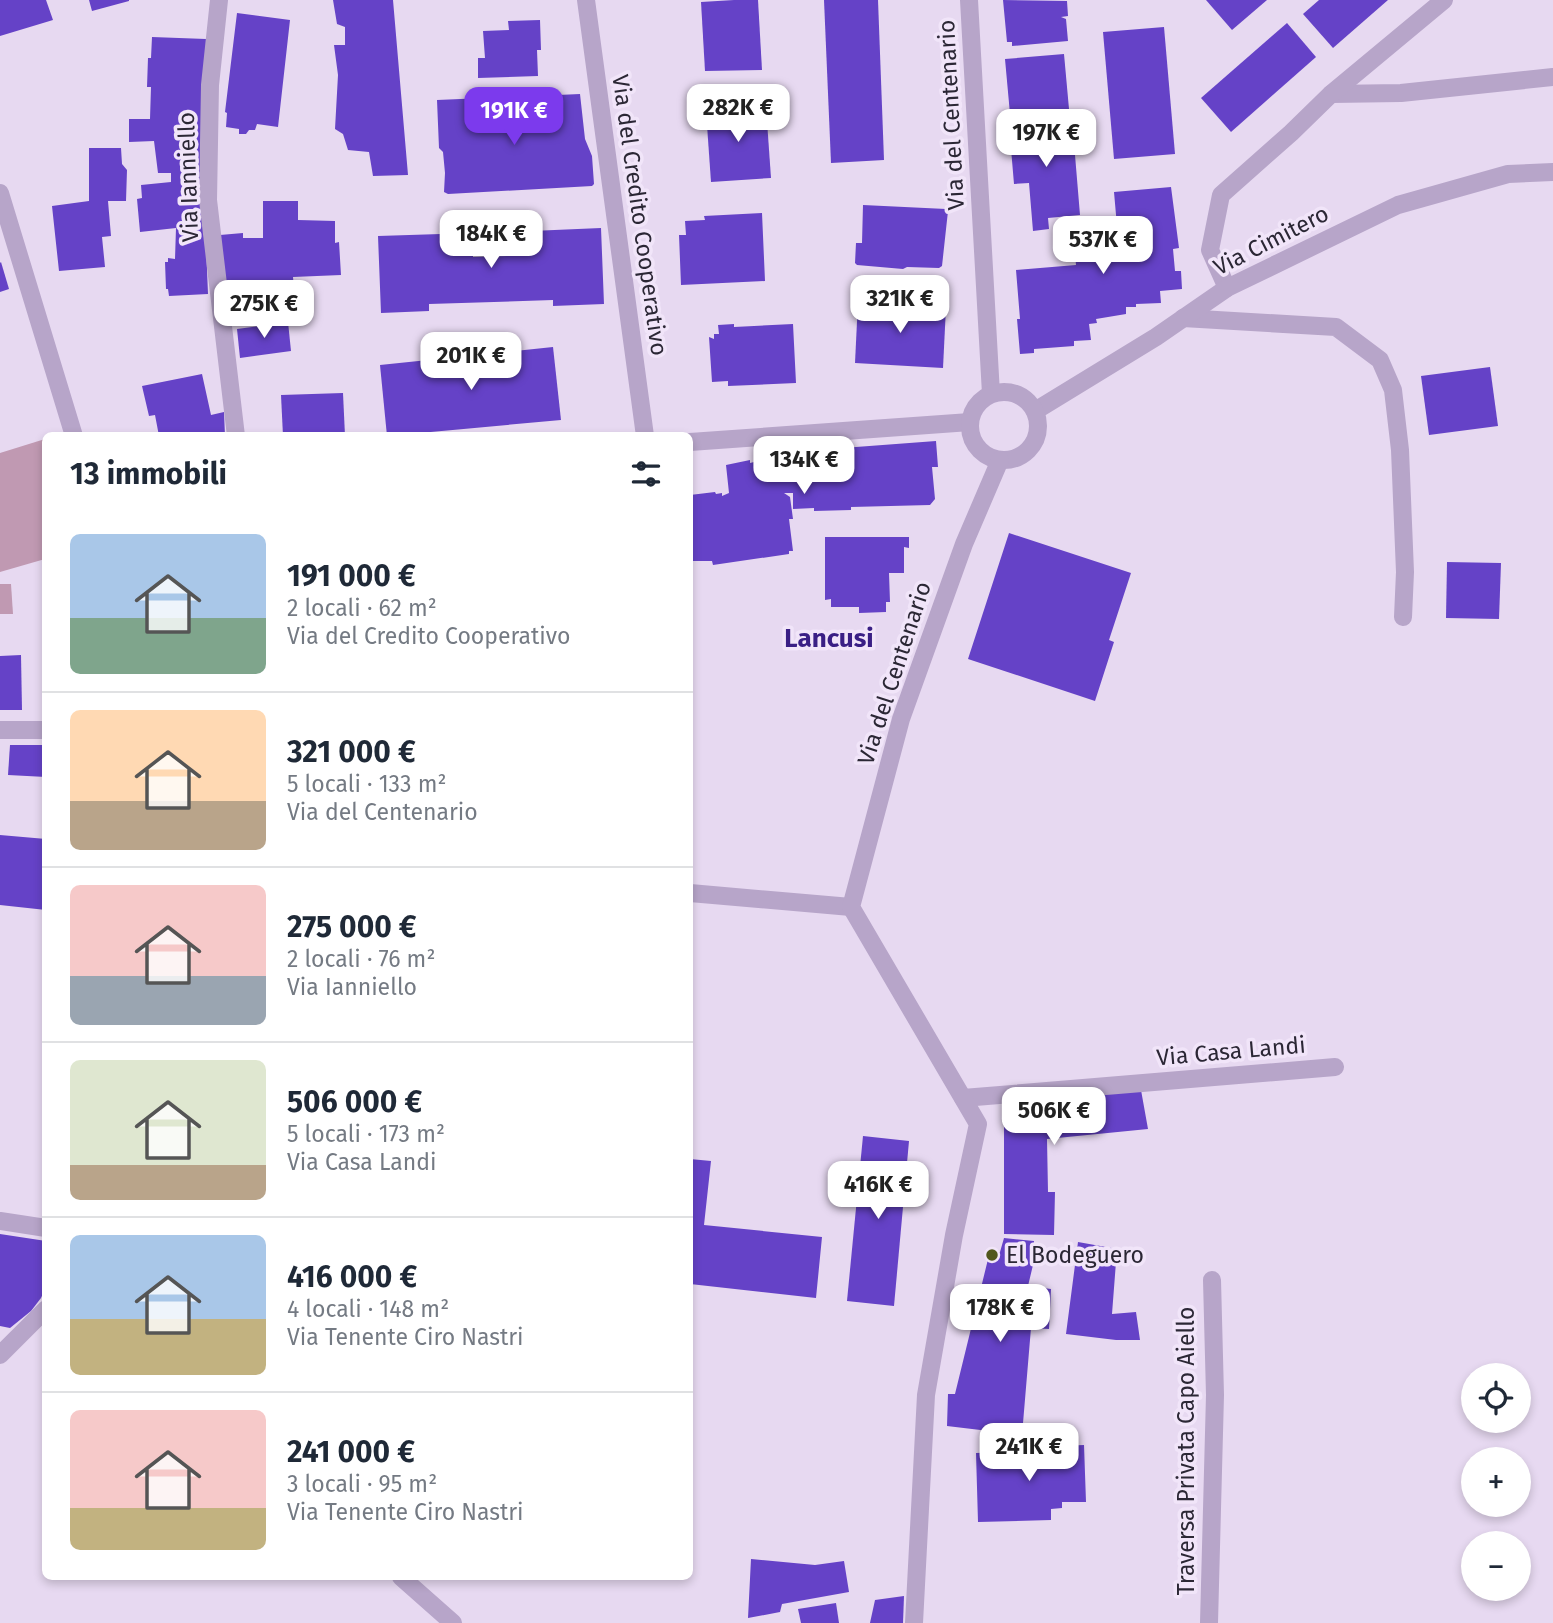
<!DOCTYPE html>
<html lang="it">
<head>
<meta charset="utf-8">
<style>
	body { margin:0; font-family:"Fira Sans",sans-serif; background:#f2f2f3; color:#1f2937; height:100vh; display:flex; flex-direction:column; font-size:26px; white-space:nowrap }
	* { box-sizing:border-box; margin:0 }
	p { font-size:23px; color:#747a83 }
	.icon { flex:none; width:38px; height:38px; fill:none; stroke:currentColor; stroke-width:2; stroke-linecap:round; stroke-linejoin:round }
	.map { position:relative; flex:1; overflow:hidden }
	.panel { position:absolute; left:42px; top:432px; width:651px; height:1148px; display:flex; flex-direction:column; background:#fff; border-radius:10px; box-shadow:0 4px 10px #0003 }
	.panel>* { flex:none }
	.tools { position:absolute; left:1461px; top:1363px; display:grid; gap:14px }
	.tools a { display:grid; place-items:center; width:70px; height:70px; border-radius:50%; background:#fff; box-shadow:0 4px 10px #0003; font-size:35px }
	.price { position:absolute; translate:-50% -60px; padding:0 16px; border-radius:14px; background:#fff; color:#222; font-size:23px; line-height:46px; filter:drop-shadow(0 2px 4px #0008) }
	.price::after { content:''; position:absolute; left:50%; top:42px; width:21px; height:16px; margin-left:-10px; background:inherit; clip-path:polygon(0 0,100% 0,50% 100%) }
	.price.selected { background:#7c3aed; color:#fff }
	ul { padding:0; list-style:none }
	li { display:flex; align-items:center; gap:21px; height:175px; padding:0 28px }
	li+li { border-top:2px solid #e0e1e3 }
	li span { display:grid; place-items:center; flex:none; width:196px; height:140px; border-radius:10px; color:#555 }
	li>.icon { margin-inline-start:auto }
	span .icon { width:84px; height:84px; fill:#fffc; stroke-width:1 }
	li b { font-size:30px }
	h2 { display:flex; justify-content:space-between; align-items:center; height:84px; padding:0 28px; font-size:30px }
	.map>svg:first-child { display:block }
	.green { fill:#c099b2 }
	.building { fill:#6542c7 }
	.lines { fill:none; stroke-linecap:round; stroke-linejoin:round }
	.minor { stroke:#b7a5c9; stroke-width:18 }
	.tertiary { stroke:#b7a5c9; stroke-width:18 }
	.poi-dot { fill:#51571c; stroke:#f1e5f9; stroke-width:2.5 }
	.labels { text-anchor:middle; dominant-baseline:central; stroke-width:7; stroke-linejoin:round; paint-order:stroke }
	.street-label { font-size:23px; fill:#2b2735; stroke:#f1e5f9 }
	.poi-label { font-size:23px; fill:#2b2735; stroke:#f1e5f9; text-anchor:start }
	.quarter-label { font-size:26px; font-weight:bold; fill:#3a1f85; stroke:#f1e5f9 }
</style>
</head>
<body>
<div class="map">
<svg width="1553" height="1623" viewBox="0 0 1553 1623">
	<rect width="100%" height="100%" fill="#e7d9f1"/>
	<g class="green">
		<polygon points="45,439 45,559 0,572 0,453"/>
		<polygon points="0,584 11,584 13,614 0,614"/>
	</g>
	<g class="building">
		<polygon points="0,0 46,0 53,20 0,36"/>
		<polygon points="89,0 129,0 129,1 92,11"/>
		<polygon points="333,0 393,0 408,175 373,176 369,152 348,150 343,134 335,129 338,75 334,45 345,45 345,27 337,24"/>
		<polygon points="734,0 758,0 762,70 705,71 701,2"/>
		<polygon points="824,0 878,0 884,160 831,163"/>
		<polygon points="1003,0 1067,1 1068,16 1061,17 1066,19 1068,41 1012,46 1012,42 1007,42"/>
		<polygon points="1206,0 1267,0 1232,30"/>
		<polygon points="1319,0 1388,0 1333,48 1303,14"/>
		<polygon points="237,13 290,20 278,127 257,124 255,130 249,130 246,134 239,134 239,129 226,127 227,113 225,112"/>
		<polygon points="540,20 541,50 537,50 538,76 478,78 478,58 485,58 483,31 509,30 508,21"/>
		<polygon points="1287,23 1316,57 1231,132 1201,98"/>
		<polygon points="1164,27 1175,154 1114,159 1103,32"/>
		<polygon points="152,37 206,39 205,220 208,294 169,296 168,289 166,289 165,262 168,262 168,258 175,259 176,228 140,232 137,199 142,198 141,185 171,182 171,173 158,173 154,141 129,142 129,119 150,119 151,87 147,87 148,58 151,58"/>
		<polygon points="1064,54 1069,109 1010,114 1005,59"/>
		<polygon points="580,94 585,139 592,156 594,184 592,186 448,194 444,192 445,173 443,152 439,148 437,100 484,98 485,120 535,118 534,99 536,96"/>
		<polygon points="766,107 771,178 711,182 706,111"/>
		<polygon points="1072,119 1080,215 1048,218 1049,229 1033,231 1029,183 1014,184 1009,125"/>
		<polygon points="89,148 121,148 122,164 127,170 126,201 108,201 111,236 102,237 105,267 59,271 52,206 89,201"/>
		<polygon points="1171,187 1179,248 1173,249 1175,271 1181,271 1182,289 1160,291 1161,303 1136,304 1136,307 1126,307 1126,314 1096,319 1097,323 1089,324 1091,340 1074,341 1074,346 1034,349 1034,353 1020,354 1017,319 1020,319 1016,270 1076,265 1075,253 1119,249 1114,192"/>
		<polygon points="263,201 298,201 298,220 335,221 335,243 339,242 341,275 293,277 295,300 227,304 220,235 243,233 243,238 263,238"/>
		<polygon points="863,205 946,209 948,211 942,266 939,268 907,267 903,269 857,265 855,263 856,243 862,243"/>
		<polygon points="762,213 765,281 681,285 679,235 686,235 685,221 705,220 704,216"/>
		<polygon points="601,228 604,304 553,306 553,300 429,304 429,311 381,313 378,236 472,233 473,257 507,256 506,232"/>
		<polygon points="1,262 9,289 0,292 0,263"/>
		<polygon points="858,301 946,307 943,368 855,363"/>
		<polygon points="288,322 291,351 240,358 237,329"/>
		<polygon points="734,324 734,327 793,324 796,383 728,386 728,381 712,382 709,337 714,339 714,334 719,334 718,325"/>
		<polygon points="553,347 561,420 387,436 380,365"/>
		<polygon points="1490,367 1498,426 1429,435 1421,376"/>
		<polygon points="202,374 211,415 224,412 225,436 159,436 155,415 149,416 142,386"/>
		<polygon points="343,393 345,436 283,436 281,395"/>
		<polygon points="936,441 938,467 932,467 935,499 930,505 851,507 851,510 814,511 814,508 793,509 793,493 784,493 790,497 793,519 789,519 793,551 789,551 789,554 713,565 712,561 690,561 690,495 715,492 716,494 722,493 722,496 729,493 726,465 750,460 750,463 758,461 757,460 774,457 776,453"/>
		<polygon points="1009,533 1131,573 1109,640 1114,642 1095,701 968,659"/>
		<polygon points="825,537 909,537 909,548 904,547 904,573 889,573 890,602 886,602 886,612 859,613 859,607 831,607 831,599 825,600"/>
		<polygon points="1447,562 1501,563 1499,619 1446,618"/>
		<polygon points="21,655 22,710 0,710 0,656"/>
		<polygon points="10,745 46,745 46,777 8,775"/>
		<polygon points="0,835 46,839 46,910 0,905"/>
		<polygon points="1141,1090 1148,1129 1047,1139 1048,1192 1055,1192 1054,1235 1004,1234 1004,1099"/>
		<polygon points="863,1136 909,1141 894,1306 847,1301"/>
		<polygon points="690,1159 711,1161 704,1225 822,1237 816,1298 690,1284"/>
		<polygon points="0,1234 46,1241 46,1287 41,1298 31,1311 10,1328 0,1326"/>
		<polygon points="1004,1238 1034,1241 1033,1265 1028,1286 1051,1289 1049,1329 1031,1328 1022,1435 947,1426 948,1394 955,1394 990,1251 1000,1252"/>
		<polygon points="1078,1242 1117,1249 1112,1314 1136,1312 1140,1340 1116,1340 1066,1334"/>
		<polygon points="1084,1445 1086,1502 1062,1502 1062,1508 1051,1509 1051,1520 978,1522 976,1453 1035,1451 1035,1447"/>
		<polygon points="751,1559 815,1565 844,1561 849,1592 782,1604 780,1612 748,1618"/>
		<polygon points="904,1596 903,1623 870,1623 875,1600"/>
		<polygon points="836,1603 839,1623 801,1623 798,1609"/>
	</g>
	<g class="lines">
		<g class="minor">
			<polyline points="219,0 210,85 208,200 236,436"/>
			<polyline points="586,0 645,436"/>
			<polyline points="1331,94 1401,93 1553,77"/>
			<polyline points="0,193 74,436"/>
			<polyline points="1227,288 1210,250 1221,195 1291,133 1331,94 1444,0"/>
			<polyline points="1183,318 1336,327 1380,360 1393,390 1400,450 1405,572 1403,617"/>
			<polyline points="1035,411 1156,337 1227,288 1398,205 1508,174 1553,172"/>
			<polyline points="690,442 970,422"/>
			<polyline points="0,730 46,730"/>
			<polyline points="690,893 851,907"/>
			<polyline points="963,1098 1335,1067"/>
			<polyline points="0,1221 46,1228"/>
			<polyline points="0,1355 46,1309"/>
			<polyline points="401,1577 453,1623"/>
			<polyline points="1209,1623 1215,1395 1212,1280"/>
		</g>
		<g class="tertiary">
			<polyline points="969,0 991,394"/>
			<circle cx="1004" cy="426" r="34"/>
			<polyline points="914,1623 926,1395 954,1235 978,1124 851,907 901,719 964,544 1000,460"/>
		</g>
	</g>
	<circle class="poi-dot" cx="992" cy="1255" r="7"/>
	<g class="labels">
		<g class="street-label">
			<text transform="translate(951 115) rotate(-93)">Via del Centenario</text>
			<text transform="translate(188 177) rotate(-92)">Via Ianniello</text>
			<text transform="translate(640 215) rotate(82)">Via del Credito Cooperativo</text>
			<text transform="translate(1271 240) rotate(-27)">Via Cimitero</text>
			<text transform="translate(894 673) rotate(-72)">Via del Centenario</text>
			<text transform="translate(1231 1051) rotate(-5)">Via Casa Landi</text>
			<text transform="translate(1186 1451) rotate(-90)">Traversa Privata Capo Aiello</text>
		</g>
		<g class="poi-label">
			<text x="1006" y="1255">El Bodeguero</text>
		</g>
		<g class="quarter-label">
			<text x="829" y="638">Lancusi</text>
		</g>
	</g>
</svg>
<div class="tools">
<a><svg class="icon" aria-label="locate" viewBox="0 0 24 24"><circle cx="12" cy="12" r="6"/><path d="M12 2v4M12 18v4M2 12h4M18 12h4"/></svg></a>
<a>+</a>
<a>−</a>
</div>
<b class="price" style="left:738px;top:144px">282K €</b>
<b class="price selected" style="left:514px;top:147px">191K €</b>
<b class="price" style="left:1046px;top:169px">197K €</b>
<b class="price" style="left:491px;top:270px">184K €</b>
<b class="price" style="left:1103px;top:276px">537K €</b>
<b class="price" style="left:900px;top:335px">321K €</b>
<b class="price" style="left:264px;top:340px">275K €</b>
<b class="price" style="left:471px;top:392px">201K €</b>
<b class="price" style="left:804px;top:496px">134K €</b>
<b class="price" style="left:1054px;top:1147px">506K €</b>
<b class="price" style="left:878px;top:1221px">416K €</b>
<b class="price" style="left:1000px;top:1344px">178K €</b>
<b class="price" style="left:1029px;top:1483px">241K €</b>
<section class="panel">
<h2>13 immobili<svg class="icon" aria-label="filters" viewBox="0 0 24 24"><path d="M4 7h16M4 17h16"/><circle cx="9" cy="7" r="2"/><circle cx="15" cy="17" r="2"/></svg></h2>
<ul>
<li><span style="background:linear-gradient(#a9c7e8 60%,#7fa58c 0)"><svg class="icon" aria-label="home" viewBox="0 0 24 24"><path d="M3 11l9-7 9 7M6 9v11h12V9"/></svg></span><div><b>191 000 €</b><p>2 locali · 62 m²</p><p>Via del Credito Cooperativo</p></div></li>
<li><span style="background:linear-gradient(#ffd9b3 65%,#b9a48a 0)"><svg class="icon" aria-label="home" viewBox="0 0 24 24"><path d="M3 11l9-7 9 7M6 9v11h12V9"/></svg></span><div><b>321 000 €</b><p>5 locali · 133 m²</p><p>Via del Centenario</p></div></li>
<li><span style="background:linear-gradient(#f6c9c9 65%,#9aa5b1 0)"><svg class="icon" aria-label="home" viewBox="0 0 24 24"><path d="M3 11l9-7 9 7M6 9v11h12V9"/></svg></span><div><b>275 000 €</b><p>2 locali · 76 m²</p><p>Via Ianniello</p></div></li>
<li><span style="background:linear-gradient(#dfe7d0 75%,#b9a48a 0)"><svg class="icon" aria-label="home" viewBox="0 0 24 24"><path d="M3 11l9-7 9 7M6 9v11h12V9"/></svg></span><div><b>506 000 €</b><p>5 locali · 173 m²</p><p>Via Casa Landi</p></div></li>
<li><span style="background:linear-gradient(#a9c7e8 60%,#c2b280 0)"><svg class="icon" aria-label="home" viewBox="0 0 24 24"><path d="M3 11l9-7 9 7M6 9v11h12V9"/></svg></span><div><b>416 000 €</b><p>4 locali · 148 m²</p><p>Via Tenente Ciro Nastri</p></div></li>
<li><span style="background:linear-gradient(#f6c9c9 70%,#c2b280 0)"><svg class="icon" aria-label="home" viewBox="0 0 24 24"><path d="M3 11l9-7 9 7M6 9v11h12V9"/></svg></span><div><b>241 000 €</b><p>3 locali · 95 m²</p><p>Via Tenente Ciro Nastri</p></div></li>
</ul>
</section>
</div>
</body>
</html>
